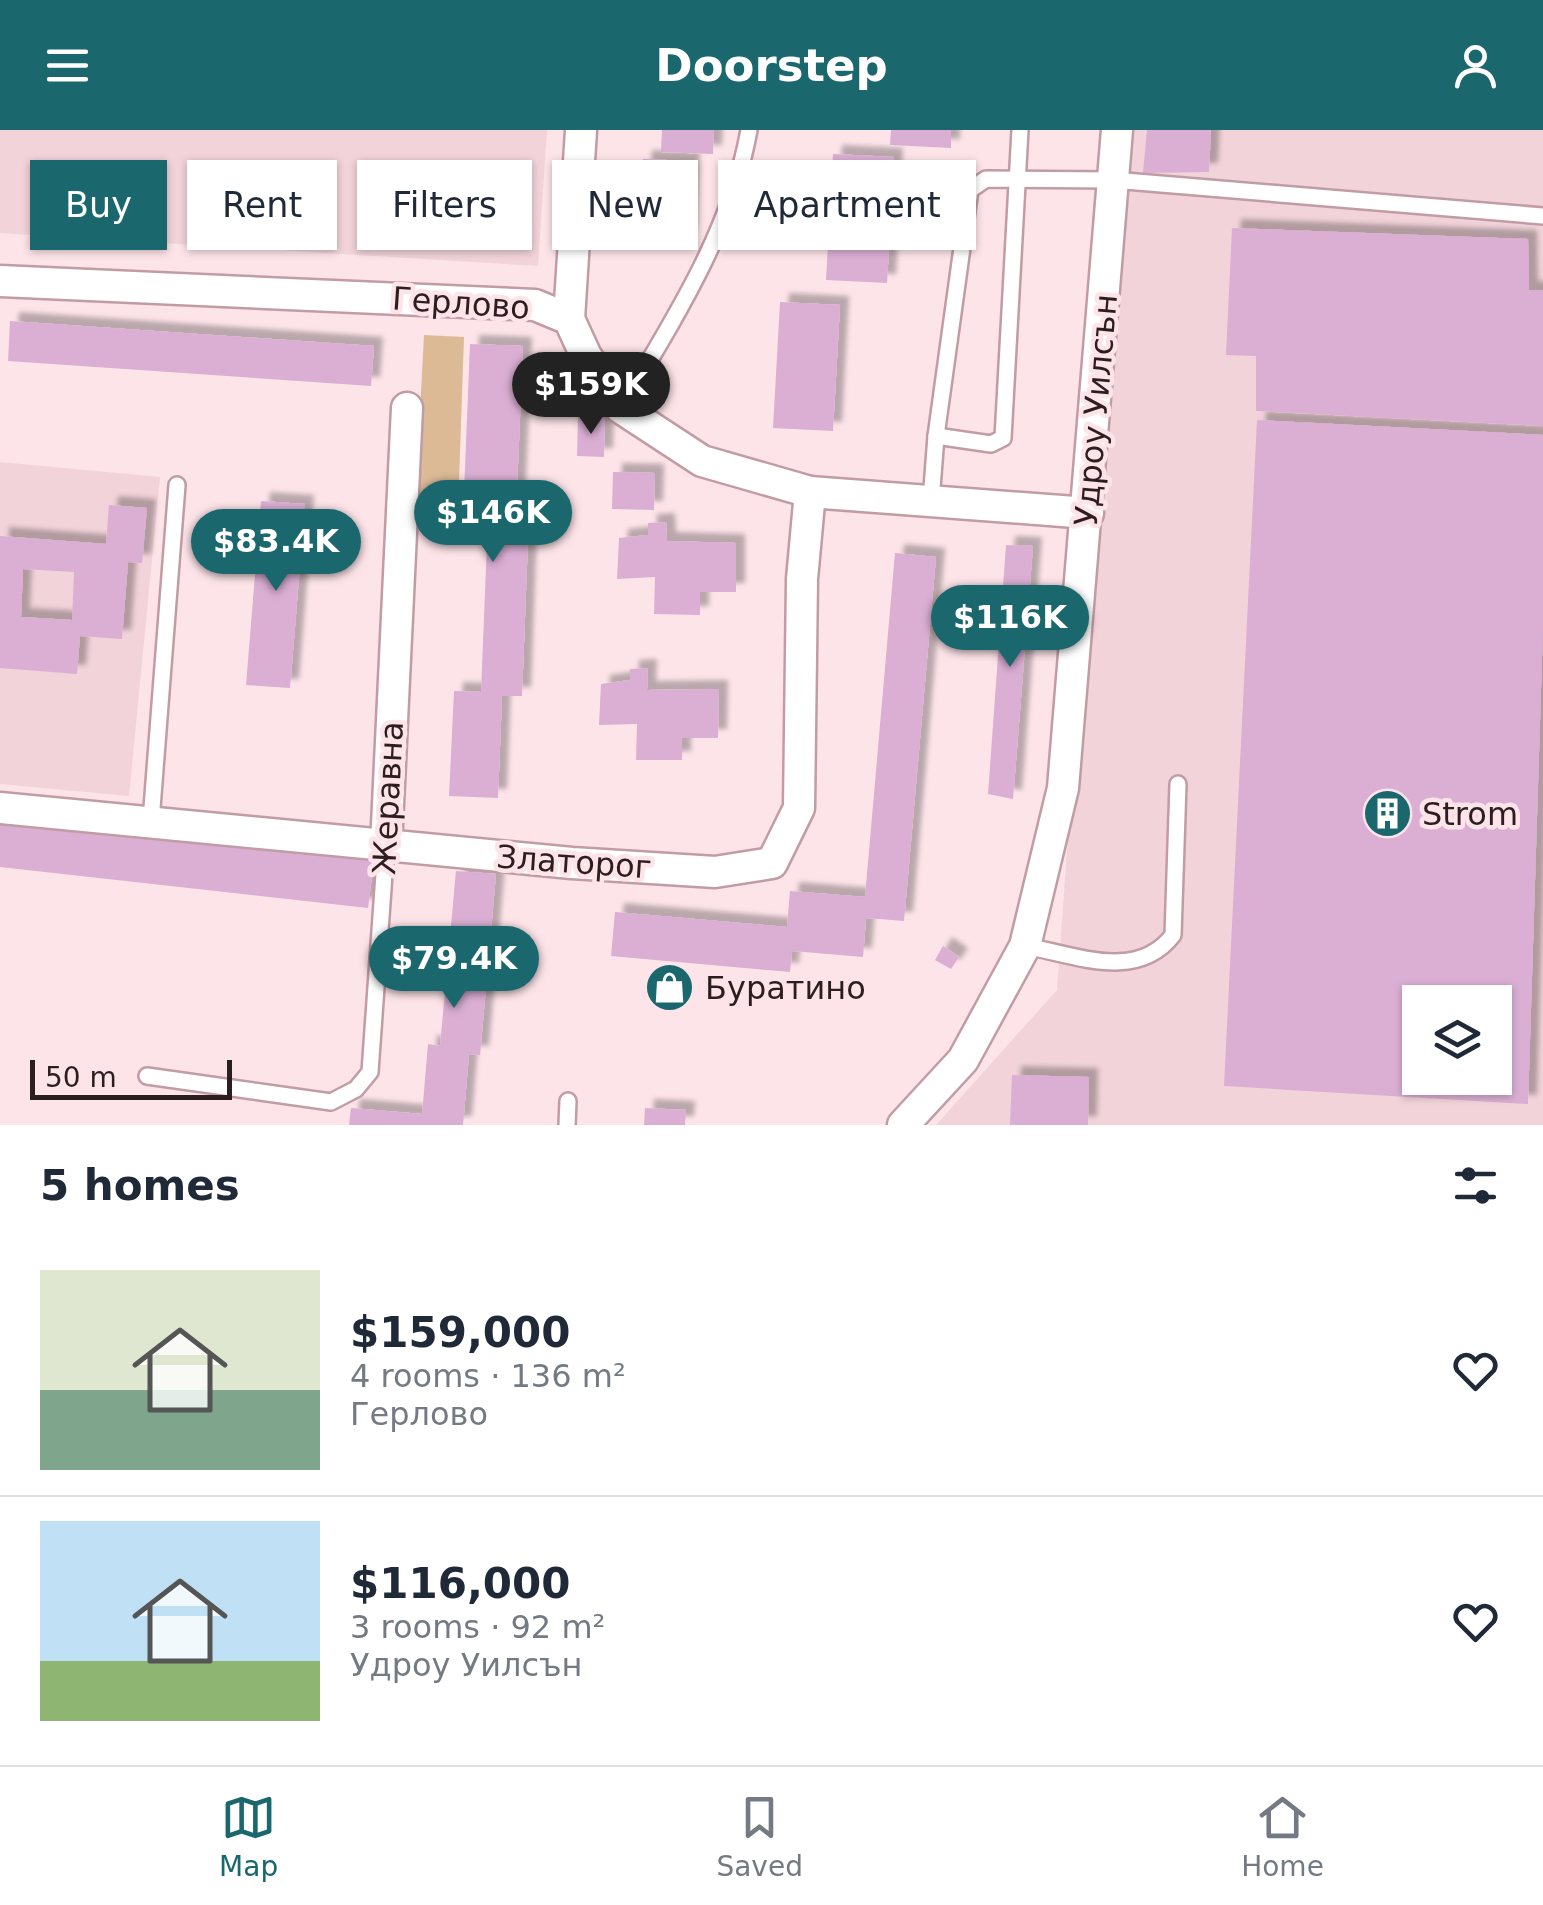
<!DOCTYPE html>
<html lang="en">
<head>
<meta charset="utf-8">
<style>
	body { margin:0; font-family:"DejaVu Sans",sans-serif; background:#f2f2f3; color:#1f2937; height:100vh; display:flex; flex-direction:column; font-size:38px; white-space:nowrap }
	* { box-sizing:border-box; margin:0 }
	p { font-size:32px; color:#747a83 }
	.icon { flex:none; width:55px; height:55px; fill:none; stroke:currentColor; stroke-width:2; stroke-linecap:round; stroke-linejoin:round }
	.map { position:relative; height:995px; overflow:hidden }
	.side { display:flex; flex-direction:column; background:#fff; flex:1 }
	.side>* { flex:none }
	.guide { position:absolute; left:30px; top:30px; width:1000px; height:90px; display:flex; gap:20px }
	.controls { position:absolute; left:1402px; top:855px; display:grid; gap:20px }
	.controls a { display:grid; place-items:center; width:110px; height:110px; border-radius:0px; background:#fff; box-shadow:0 2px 8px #0004; font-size:50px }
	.scale { position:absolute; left:30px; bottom:25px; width:202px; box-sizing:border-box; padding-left:10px; border:5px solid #2c1d20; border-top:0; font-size:28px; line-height:35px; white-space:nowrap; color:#2c1d20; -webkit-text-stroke:8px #fde4e9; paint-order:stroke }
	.price { position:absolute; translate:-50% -85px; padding:0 22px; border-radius:35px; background:#1a676e; color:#fff; font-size:32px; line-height:65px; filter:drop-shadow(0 2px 5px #0008) }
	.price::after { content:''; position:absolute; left:50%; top:60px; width:30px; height:22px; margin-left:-15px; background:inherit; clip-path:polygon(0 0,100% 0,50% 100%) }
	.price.current { background:#222; color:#fff }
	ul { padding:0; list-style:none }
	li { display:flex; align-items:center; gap:30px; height:250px; padding:0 40px }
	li+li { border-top:2px solid #e0e1e3 }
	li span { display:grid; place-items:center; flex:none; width:280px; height:200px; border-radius:0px; color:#555 }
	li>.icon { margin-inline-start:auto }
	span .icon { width:120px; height:120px; fill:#fffc; stroke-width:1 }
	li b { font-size:42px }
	h2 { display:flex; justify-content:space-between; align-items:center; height:120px; padding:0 40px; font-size:42px }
	.tag { padding:0 35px; border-radius:0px; background:#fff; box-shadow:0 2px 8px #0004; font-size:35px; line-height:90px }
	.tag.current { background:#1a676e; color:#fff }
	header { display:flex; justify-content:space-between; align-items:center; height:130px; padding:0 40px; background:#1a676e; color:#fff; font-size:45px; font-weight:600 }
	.dock { display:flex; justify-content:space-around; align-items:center; height:140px; border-top:2px solid #e0e1e3; background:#fff; font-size:28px; color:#747a83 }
	.dock a { display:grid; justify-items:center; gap:5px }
	.dock .current { color:#1a676e }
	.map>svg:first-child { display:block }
	.built { fill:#f1d3d9; fill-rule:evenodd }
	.green { fill:#dcba96 }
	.building { fill:#dbafd4; fill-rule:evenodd; filter:url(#shadow) }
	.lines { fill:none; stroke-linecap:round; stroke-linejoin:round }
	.service-casing { stroke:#c29ca4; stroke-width:20 }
	.minor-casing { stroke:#c29ca4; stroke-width:35 }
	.service { stroke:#fff; stroke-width:15 }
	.minor { stroke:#fff; stroke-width:30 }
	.labels { text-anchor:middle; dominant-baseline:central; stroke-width:9; stroke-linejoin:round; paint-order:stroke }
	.street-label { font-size:32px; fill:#2c1d20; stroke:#fde4e9 }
	.poi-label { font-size:32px; fill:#2c1d20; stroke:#fde4e9; text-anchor:start }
</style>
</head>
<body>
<header><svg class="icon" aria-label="menu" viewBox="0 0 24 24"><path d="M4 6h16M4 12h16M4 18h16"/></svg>Doorstep<svg class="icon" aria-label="person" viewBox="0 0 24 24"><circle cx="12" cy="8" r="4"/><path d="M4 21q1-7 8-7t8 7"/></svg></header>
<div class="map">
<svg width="1543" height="995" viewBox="0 0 1543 995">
	<defs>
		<filter id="shadow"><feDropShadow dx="9" dy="-9" stdDeviation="2.5" flood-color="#0004"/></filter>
	</defs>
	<rect width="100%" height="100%" fill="#fde4e9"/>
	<g class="built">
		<polygon points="0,0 547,0 538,136 0,103"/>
		<path d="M 1119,0 L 1543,0 L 1543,995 L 936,995 L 1057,860 ZM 1420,872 L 1495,872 L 1495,948 L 1420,948 Z"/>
		<polygon points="0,332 160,347 129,666 0,654"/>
	</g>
	<polygon class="green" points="424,205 464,207 458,380 415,377"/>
	<g class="building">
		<polygon points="662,0 714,0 713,24 661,22"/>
		<polygon points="891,0 951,0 951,18 890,15"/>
		<polygon points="1147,0 1211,0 1209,42 1143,43"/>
		<polygon points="833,24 894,27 887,153 826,150"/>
		<polygon points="643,29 691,31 688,107 640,106"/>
		<polygon points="1232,98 1528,109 1529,160 1543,160 1543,296 1256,281 1256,226 1226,225"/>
		<polygon points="780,172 840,175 833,301 773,298"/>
		<polygon points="10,191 374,216 371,256 8,231"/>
		<polygon points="470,214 523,216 516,382 529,383 522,566 502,566 498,668 449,666 454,561 481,562 488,387 463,387"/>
		<polygon points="578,287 605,288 604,327 577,326"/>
		<path d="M 1257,290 L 1543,305 L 1543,495 L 1528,974 L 1224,956 ZM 1420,872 L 1495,872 L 1495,948 L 1420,948 Z"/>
		<polygon points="613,342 655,343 654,380 612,379"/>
		<polygon points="261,371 305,374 290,558 246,555"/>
		<path d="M 109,375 L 147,378 L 142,433 L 128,432 L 122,509 L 80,506 L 77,544 L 0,538 L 0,406 L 106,414 ZM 23,439 L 74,442 L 72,490 L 21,487 Z"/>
		<polygon points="666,392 667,411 736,413 736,462 700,462 700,485 654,484 655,447 617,449 619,408 648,405 648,393"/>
		<polygon points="1006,415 1033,416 1013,669 988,664"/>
		<polygon points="895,423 936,427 904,791 866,788 863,827 792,821 790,842 611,826 615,782 787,797 790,761 865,767"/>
		<polygon points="648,538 647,560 719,559 718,608 682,608 682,630 636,630 637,594 599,595 601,554 630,550 630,539"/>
		<polygon points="0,688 374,729 368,778 0,737"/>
		<polygon points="456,741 496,744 480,925 469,924 463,995 349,995 351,978 422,984 428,914 440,916"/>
		<polygon points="943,816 959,827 951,839 935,830"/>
		<polygon points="1012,945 1089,947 1088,995 1010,995"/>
		<polygon points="645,978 686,980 685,995 644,995"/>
	</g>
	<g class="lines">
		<defs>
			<g id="service">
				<path d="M 621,278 C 673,191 731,101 749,0"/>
				<polyline points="936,306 991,314 1003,308 1020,0"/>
				<polyline points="931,371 936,306 970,60 986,49 1113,50 1543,86"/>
				<polyline points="151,691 177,355"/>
				<path d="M 1025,816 C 1076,825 1137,852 1173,805 L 1178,654"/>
				<polyline points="147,946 331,972 356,959 370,942 386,716"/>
				<polyline points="567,995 568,971"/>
			</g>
			<g id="minor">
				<polyline points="0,151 535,175 569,189 586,226 621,278 702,331 810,362 1088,383"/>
				<polyline points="569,189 581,0"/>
				<polyline points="0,678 572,733 715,742 772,733 799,678 802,449 810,362"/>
				<polyline points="386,716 407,278"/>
				<polyline points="903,995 963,930 1025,816 1063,658 1117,0"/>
			</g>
		</defs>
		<use href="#service" class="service-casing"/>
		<use href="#minor" class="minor-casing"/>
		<use href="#service" class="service"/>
		<use href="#minor" class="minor"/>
	</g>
	<defs>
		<symbol id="building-disc" viewBox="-11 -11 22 22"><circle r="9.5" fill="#1a676e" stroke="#fde4e9"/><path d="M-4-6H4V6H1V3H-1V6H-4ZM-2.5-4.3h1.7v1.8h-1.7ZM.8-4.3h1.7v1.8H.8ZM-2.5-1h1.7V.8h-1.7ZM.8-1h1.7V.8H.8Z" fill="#fff"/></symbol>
		<symbol id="shop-disc" viewBox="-11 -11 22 22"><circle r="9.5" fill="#1a676e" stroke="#fde4e9"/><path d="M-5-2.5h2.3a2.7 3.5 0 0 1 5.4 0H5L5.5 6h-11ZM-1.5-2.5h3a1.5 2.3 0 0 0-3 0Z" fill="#fff"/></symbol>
	</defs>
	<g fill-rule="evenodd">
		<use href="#building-disc" x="1360" y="656" width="55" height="55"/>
		<use href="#shop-disc" x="642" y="830" width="55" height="55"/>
	</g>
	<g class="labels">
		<g class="street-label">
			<text transform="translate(461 173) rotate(4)">Герлово</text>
			<text transform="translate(1096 280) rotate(-85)">Удроу Уилсън</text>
			<text transform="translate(388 668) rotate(-87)">Жеравна</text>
			<text transform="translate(574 732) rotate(4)">Златорог</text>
		</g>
		<g class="poi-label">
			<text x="1422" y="684">Strom</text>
			<text x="705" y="858">Буратино</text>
		</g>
	</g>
</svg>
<div class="controls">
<a><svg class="icon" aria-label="layers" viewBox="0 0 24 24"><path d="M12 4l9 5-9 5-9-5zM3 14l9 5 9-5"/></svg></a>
</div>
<div class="scale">50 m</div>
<b class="price current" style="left:591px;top:307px">$159K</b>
<b class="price" style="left:493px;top:435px">$146K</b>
<b class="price" style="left:276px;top:464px">$83.4K</b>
<b class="price" style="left:1010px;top:540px">$116K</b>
<b class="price" style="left:454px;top:881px">$79.4K</b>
<div class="guide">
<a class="tag current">Buy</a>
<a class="tag">Rent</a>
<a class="tag">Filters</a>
<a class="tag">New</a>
<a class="tag">Apartment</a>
</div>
</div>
<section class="side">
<h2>5 homes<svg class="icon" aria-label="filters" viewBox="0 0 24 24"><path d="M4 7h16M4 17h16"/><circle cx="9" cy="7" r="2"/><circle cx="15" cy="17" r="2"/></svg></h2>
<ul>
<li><span style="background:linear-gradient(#dfe7d0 60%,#7fa58c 0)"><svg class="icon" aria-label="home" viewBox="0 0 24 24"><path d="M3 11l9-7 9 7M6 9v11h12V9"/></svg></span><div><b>$159,000</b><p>4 rooms · 136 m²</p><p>Герлово</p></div><svg class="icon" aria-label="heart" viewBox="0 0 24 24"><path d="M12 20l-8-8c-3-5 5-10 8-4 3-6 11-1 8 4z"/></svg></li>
<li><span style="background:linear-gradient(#bfe0f5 70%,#8fb573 0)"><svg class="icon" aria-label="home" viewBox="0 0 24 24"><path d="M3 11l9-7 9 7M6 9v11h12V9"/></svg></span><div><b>$116,000</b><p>3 rooms · 92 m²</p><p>Удроу Уилсън</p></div><svg class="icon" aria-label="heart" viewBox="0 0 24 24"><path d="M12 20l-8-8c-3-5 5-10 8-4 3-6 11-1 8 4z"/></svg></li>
</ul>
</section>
<nav class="dock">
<a class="current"><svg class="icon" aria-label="map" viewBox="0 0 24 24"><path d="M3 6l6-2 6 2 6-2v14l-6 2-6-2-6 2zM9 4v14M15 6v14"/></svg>Map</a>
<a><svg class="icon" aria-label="saved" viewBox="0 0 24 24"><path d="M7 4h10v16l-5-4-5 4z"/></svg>Saved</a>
<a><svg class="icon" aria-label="home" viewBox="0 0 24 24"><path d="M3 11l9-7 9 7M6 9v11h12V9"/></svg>Home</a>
</nav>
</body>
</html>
